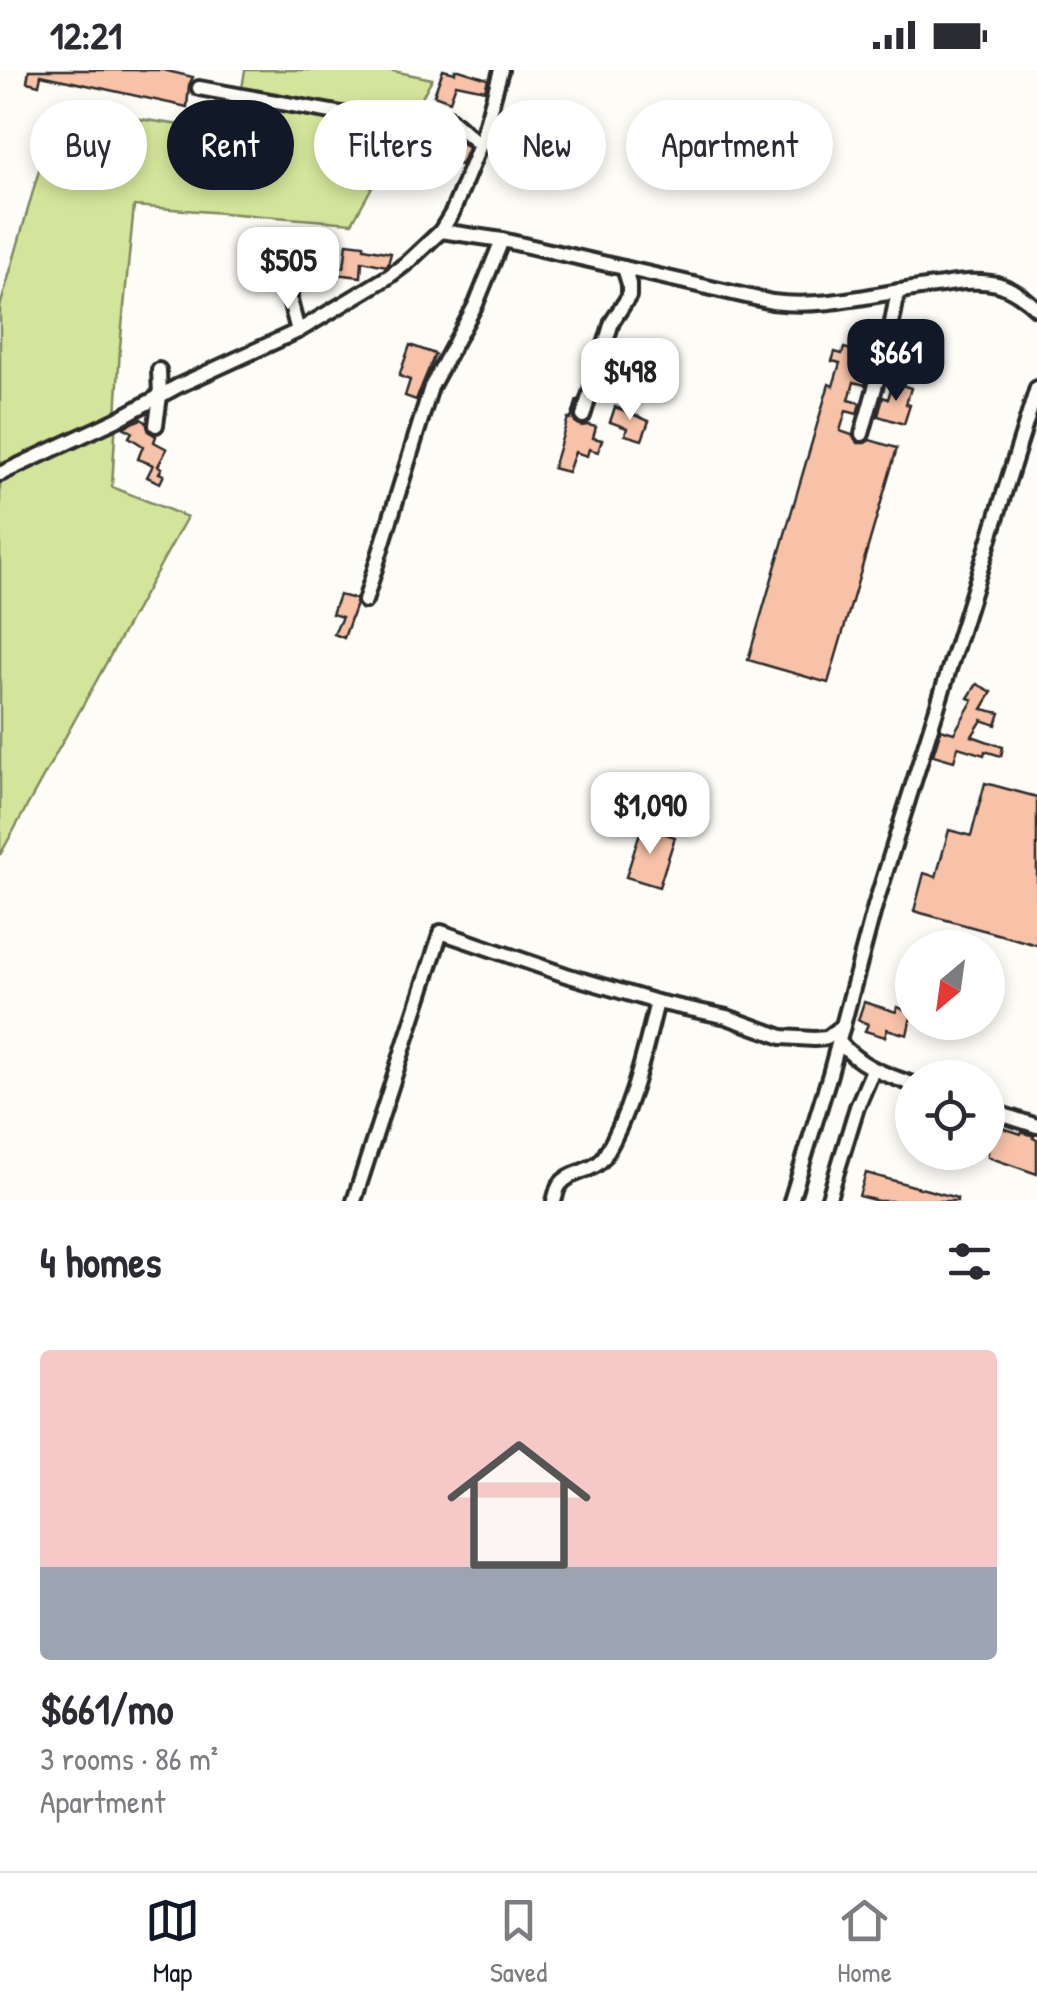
<!DOCTYPE html>
<html lang="en">
<head>
<meta charset="utf-8">
<style>
	body { margin:0; font-family:"Patrick Hand",sans-serif; background:#f7f7f7; color:#2b2b33; height:100vh; display:flex; flex-direction:column; font-size:38px; white-space:nowrap }
	* { box-sizing:border-box; margin:0 }
	p { font-size:32px; color:#7c7c81 }
	.icon { flex:none; width:55px; height:55px; fill:none; stroke:currentColor; stroke-width:2; stroke-linecap:round; stroke-linejoin:round }
	.map { position:relative; height:1131px; overflow:hidden }
	.drawer { display:flex; flex-direction:column; background:#fff; flex:1 }
	.drawer>* { flex:none }
	.guide { position:absolute; left:30px; top:30px; width:978px; height:90px; display:flex; gap:20px }
	.needle { width:65px; rotate:209deg }
	.buttons { position:absolute; left:895px; top:860px; display:grid; gap:20px }
	.buttons a { display:grid; place-items:center; width:110px; height:110px; border-radius:50%; background:#fff; box-shadow:0 5px 15px #0003; font-size:50px }
	.price { position:absolute; translate:-50% -85px; padding:0 22px; border-radius:20px; background:#fff; color:#222; font-size:32px; line-height:65px; filter:drop-shadow(0 2px 5px #0008) }
	.price::after { content:''; position:absolute; left:50%; top:60px; width:30px; height:22px; margin-left:-15px; background:inherit; clip-path:polygon(0 0,100% 0,50% 100%) }
	.price.selected { background:#111827; color:#fff }
	ul { padding:0; list-style:none }
	li { display:grid; align-content:center; gap:20px; height:530px; padding:0 40px }
	li span { display:grid; place-items:center; height:310px; border-radius:10px; color:#555 }
	li>.icon { margin-inline-start:auto }
	span .icon { width:180px; height:180px; fill:#fffc; stroke-width:1 }
	li b { font-size:42px }
	h2 { display:flex; justify-content:space-between; align-items:center; height:120px; padding:0 40px; font-size:42px }
	.chip { padding:0 35px; border-radius:45px; background:#fff; box-shadow:0 5px 15px #0003; font-size:35px; line-height:90px }
	.chip.selected { background:#111827; color:#fff }
	.status { display:flex; justify-content:space-between; align-items:center; height:70px; padding:0 50px; background:#fff; direction:ltr }
	.status svg { height:28px; fill:currentColor }
	.menu { display:flex; justify-content:space-around; align-items:center; height:140px; border-top:2px solid #e1e1e2; background:#fff; font-size:28px; color:#7c7c81 }
	.menu a { display:grid; justify-items:center; gap:5px }
	.menu .selected { color:#111827 }
	.map>svg:first-child { display:block }
	.green { fill:#d3e59a; stroke:#7f8862; stroke-width:2.5 }
	.building { fill:#f7c2a8; stroke:#2b2b2b; stroke-width:2.5 }
	.lines { fill:none; stroke-linecap:round; stroke-linejoin:round }
	.minor-casing { stroke:#2b2b2b; stroke-width:20 }
	.minor { stroke:#fdfcf7; stroke-width:12 }
</style>
</head>
<body>
<div class="status"><b>12:21</b><svg viewBox="0 0 49 12"><path d="M0 12V9h3v3zM5 12V6h3v6zM10 12V3h3v9zM15 12V0h3v12zM26 1h20v11H26zM47 4h2v5h-2z"/></svg></div>
<div class="map">
<svg width="1037" height="1131" viewBox="0 0 1037 1131">
	<rect width="100%" height="100%" fill="#fdfcf7"/>
	<filter id="ink" filterUnits="userSpaceOnUse"><feTurbulence type="fractalNoise" baseFrequency=".01" numOctaves="2"/><feDisplacementMap in="SourceGraphic" scale="20" xChannelSelector="R" yChannelSelector="G"/><feConvolveMatrix kernelMatrix="1 2 1 2 8 2 1 2 1" color-interpolation-filters="sRGB"/></filter>
	<g filter="url(#ink)">
		<polygon class="green" points="245,0 388,0 432,9 352,153 134,136 120,277 112,417 187,447 0,785 0,237 57,37 235,63"/>
		<g class="building">
			<polygon points="29,0 163,0 193,7 189,15 187,37 41,5 39,15 27,12"/>
			<polygon points="443,0 455,3 455,0 459,0 488,9 485,20 456,14 450,31 434,25"/>
			<polygon points="442,61 451,63 468,78 461,95 436,89"/>
			<polygon points="347,173 364,175 364,178 391,183 388,194 386,196 362,191 361,207 335,204 337,209 323,212 321,203 344,197"/>
			<polygon points="410,275 435,284 416,330 405,326 410,310 399,306"/>
			<polygon points="844,278 873,286 865,315 854,312 849,330 860,333 857,344 846,341 840,361 852,365 858,373 865,373 870,370 897,378 828,613 748,590 829,314 833,316 840,293 832,291 835,282 842,284"/>
			<polygon points="893,312 911,318 906,334 910,335 904,354 878,346 883,327 888,329"/>
			<polygon points="577,329 573,344 575,352 581,356 588,355 596,357 593,368 602,370 598,382 589,379 587,386 575,382 568,402 553,398 568,348 571,349"/>
			<polygon points="615,337 649,351 642,370 625,365 627,358 610,352"/>
			<polygon points="141,349 146,352 149,362 156,366 154,372 167,379 158,396 162,398 159,403 164,405 160,413 147,407 153,395 138,389 143,376 129,367 132,362 123,357"/>
			<polygon points="339,525 355,529 356,534 344,568 334,564 342,547 332,544"/>
			<polygon points="977,614 992,622 982,639 1000,643 996,655 982,650 972,666 1003,677 1001,686 985,681 984,685 958,677 954,691 933,685 941,659 954,663 973,630 968,628"/>
			<polygon points="985,713 1037,727 1037,875 914,841 924,803 936,807 949,760 971,766"/>
			<polygon points="642,756 675,767 659,817 626,807"/>
			<polygon points="864,932 896,942 897,937 912,942 907,965 887,959 885,967 865,961 868,954 858,950"/>
			<polygon points="988,1053 1021,1064 1022,1062 1034,1066 1033,1068 1037,1070 1037,1104 988,1087"/>
			<polygon points="866,1103 957,1128 957,1131 878,1131 859,1126"/>
		</g>
		<g class="lines">
			<defs>
				<g id="minor">
					<polyline points="199,18 370,49 395,40 426,43 449,48 480,75"/>
					<path d="M 441,161 L 502,170 L 772,232 C 828,239 880,222 935,216 C 956,213 977,209 997,214 C 1011,218 1027,229 1037,239"/>
					<polyline points="290,216 290,231 298,261"/>
					<polyline points="583,346 612,252 629,226 629,214 624,198"/>
					<polyline points="156,355 160,326 159,300"/>
					<polyline points="862,364 889,268 898,221"/>
					<polyline points="0,404 116,350 178,316 298,261 388,207 408,192 441,161 452,143 480,75 501,0"/>
					<polyline points="365,531 431,317 476,234 502,170"/>
					<path d="M 839,972 C 861,997 882,1003 912,1014"/>
					<polyline points="988,1040 1037,1056"/>
					<polyline points="354,1131 441,862 566,905 657,932 727,947 782,967 814,969 827,968 843,956"/>
					<path d="M 554,1131 C 556,1126 556,1121 559,1116 C 569,1100 594,1103 604,1087 C 632,1041 644,984 657,932"/>
					<polyline points="791,1131 830,1004 875,836 1037,318"/>
					<polyline points="828,1131 857,1037 873,1000"/>
				</g>
			</defs>
			<use href="#minor" class="minor-casing"/>
			<use href="#minor" class="minor"/>
		</g>
	</g>
</svg>
<div class="buttons">
<a><svg class="needle" viewBox="-14 -14 28 28"><path d="M0-13l5 13h-10z" fill="#e53935"/><path d="M0 13l5-13h-10z" fill="#7c7c81"/></svg></a>
<a><svg class="icon" aria-label="locate" viewBox="0 0 24 24"><circle cx="12" cy="12" r="6"/><path d="M12 2v4M12 18v4M2 12h4M18 12h4"/></svg></a>
</div>
<b class="price" style="left:288px;top:242px">$505</b>
<b class="price selected" style="left:896px;top:334px">$661</b>
<b class="price" style="left:630px;top:353px">$498</b>
<b class="price" style="left:650px;top:787px">$1,090</b>
<div class="guide">
<a class="chip">Buy</a>
<a class="chip selected">Rent</a>
<a class="chip">Filters</a>
<a class="chip">New</a>
<a class="chip">Apartment</a>
</div>
</div>
<section class="drawer">
<h2>4 homes<svg class="icon" aria-label="filters" viewBox="0 0 24 24"><path d="M4 7h16M4 17h16"/><circle cx="9" cy="7" r="2"/><circle cx="15" cy="17" r="2"/></svg></h2>
<ul>
<li><span style="background:linear-gradient(#f6c9c9 70%,#9aa5b1 0)"><svg class="icon" aria-label="home" viewBox="0 0 24 24"><path d="M3 11l9-7 9 7M6 9v11h12V9"/></svg></span><div><b>$661/mo</b><p>3 rooms · 86 m²</p><p>Apartment</p></div></li>
</ul>
</section>
<nav class="menu">
<a class="selected"><svg class="icon" aria-label="map" viewBox="0 0 24 24"><path d="M3 6l6-2 6 2 6-2v14l-6 2-6-2-6 2zM9 4v14M15 6v14"/></svg>Map</a>
<a><svg class="icon" aria-label="saved" viewBox="0 0 24 24"><path d="M7 4h10v16l-5-4-5 4z"/></svg>Saved</a>
<a><svg class="icon" aria-label="home" viewBox="0 0 24 24"><path d="M3 11l9-7 9 7M6 9v11h12V9"/></svg>Home</a>
</nav>
</body>
</html>
